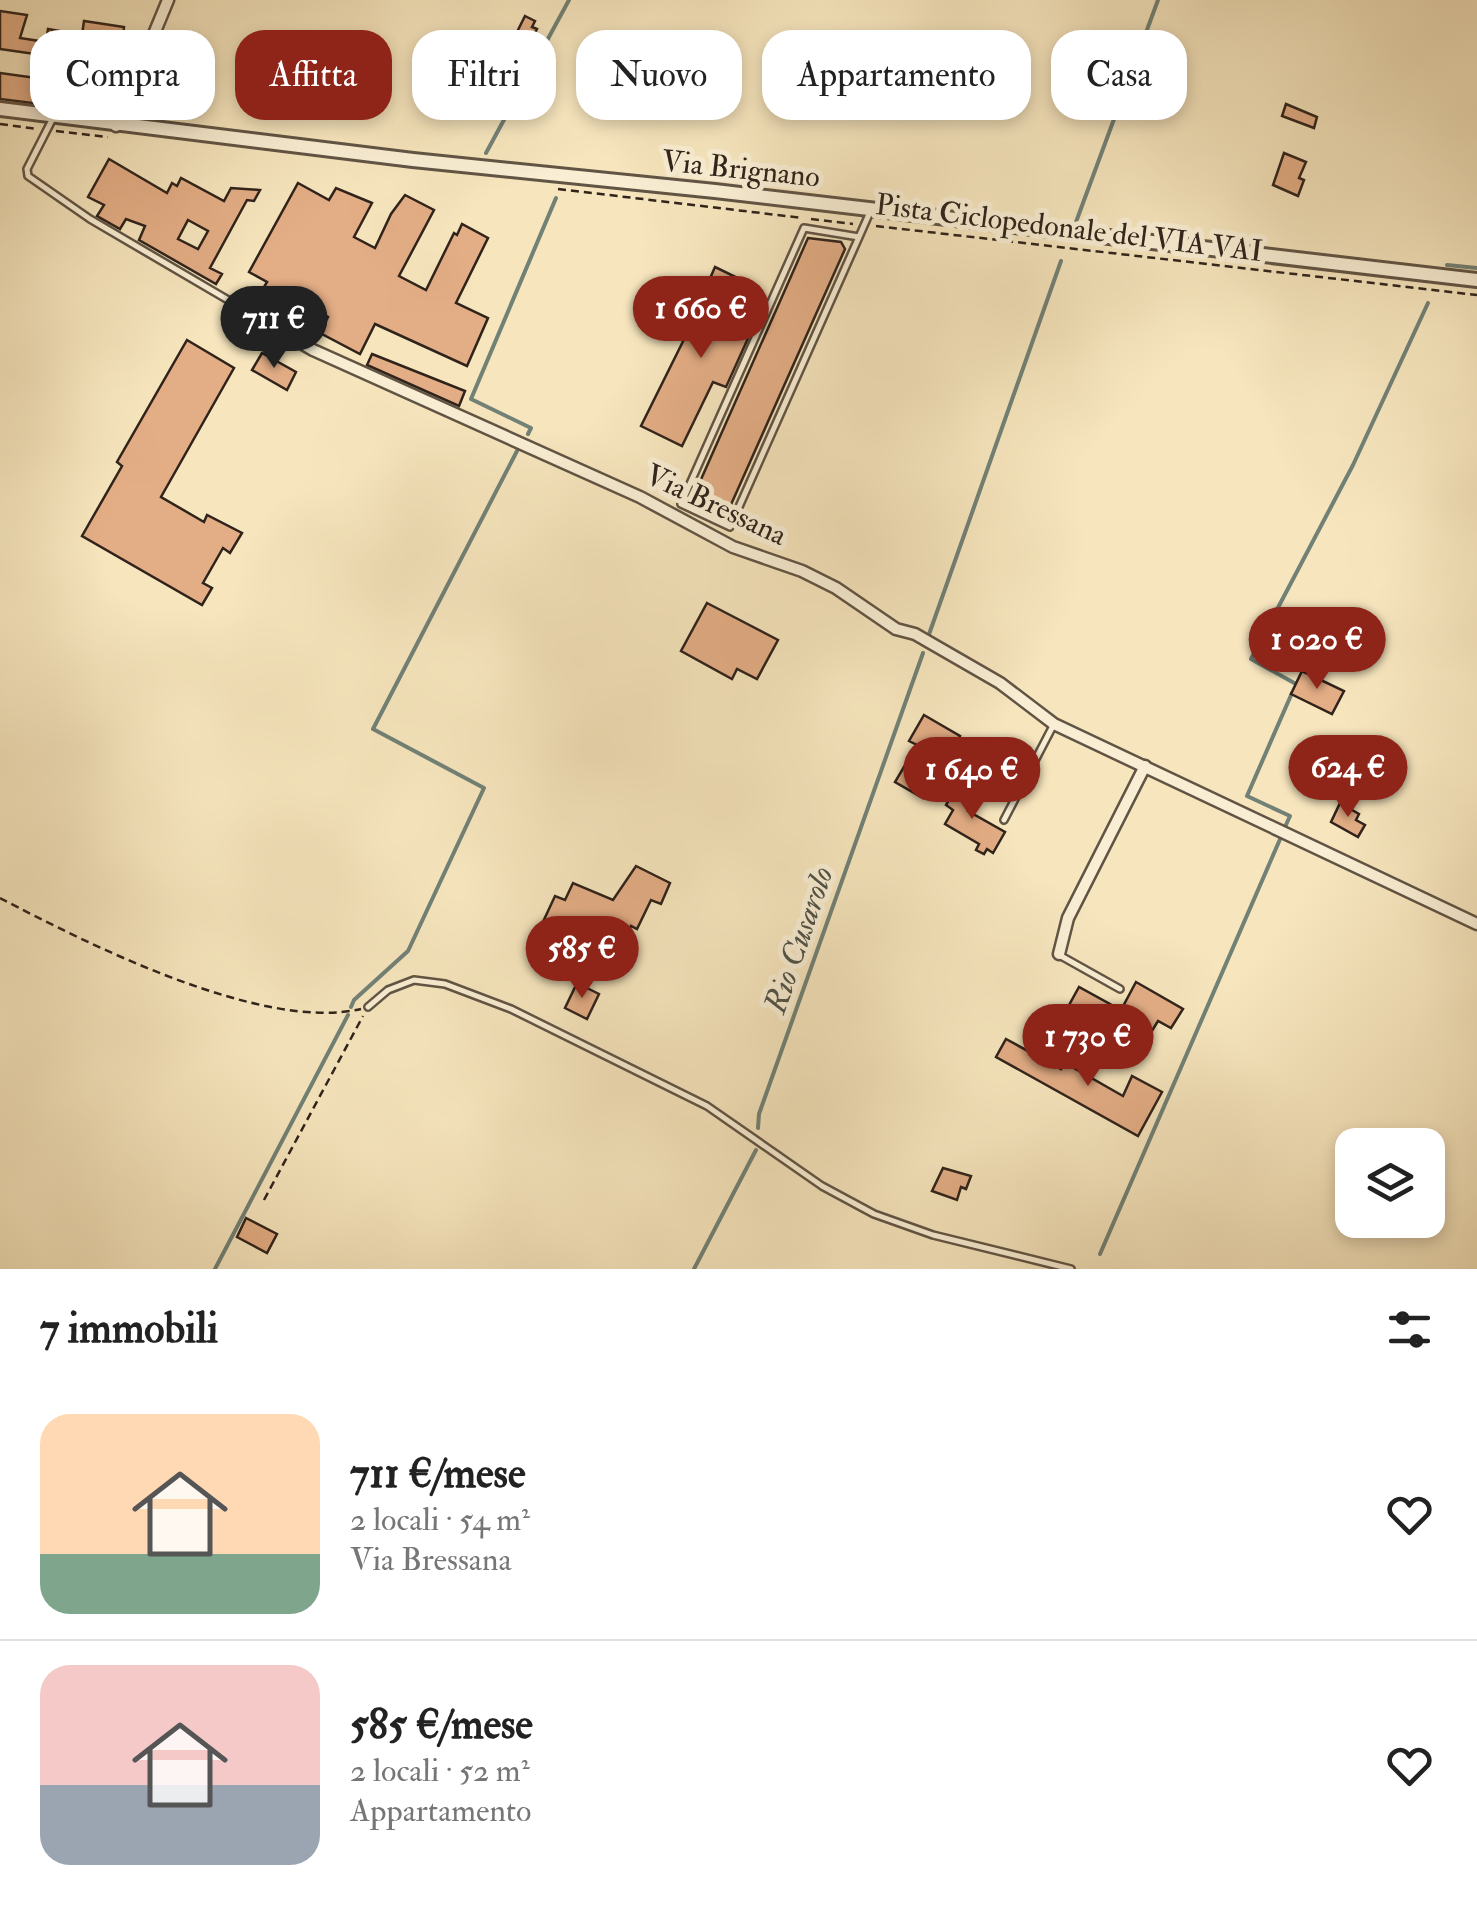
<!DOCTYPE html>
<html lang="it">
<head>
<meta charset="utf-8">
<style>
	body { margin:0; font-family:"IM FELL Double Pica",serif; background:#f2f2f2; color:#222; height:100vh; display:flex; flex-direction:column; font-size:38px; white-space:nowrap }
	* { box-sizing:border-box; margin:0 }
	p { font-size:32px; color:#767676 }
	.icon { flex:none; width:55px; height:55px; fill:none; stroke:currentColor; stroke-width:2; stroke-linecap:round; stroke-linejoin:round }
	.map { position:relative; height:1269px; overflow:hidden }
	.drawer { display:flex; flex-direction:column; background:#fff; flex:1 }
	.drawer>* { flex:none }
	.banner { position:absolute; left:30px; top:30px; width:1418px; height:90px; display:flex; gap:20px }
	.buttons { position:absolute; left:1335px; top:1128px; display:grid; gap:20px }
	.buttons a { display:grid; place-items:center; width:110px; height:110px; border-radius:20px; background:#fff; box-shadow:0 5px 15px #0003; font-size:50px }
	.price { position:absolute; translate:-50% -85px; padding:0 22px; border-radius:35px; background:#8f2418; color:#fff; font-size:32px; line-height:65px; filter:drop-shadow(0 2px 5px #0008) }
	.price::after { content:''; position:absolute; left:50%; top:60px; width:30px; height:22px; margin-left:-15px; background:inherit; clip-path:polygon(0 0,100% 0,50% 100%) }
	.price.selected { background:#222; color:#fff }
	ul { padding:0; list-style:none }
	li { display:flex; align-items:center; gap:30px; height:250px; padding:0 40px }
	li+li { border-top:2px solid #e0e0e0 }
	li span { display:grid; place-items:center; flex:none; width:280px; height:200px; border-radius:30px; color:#555 }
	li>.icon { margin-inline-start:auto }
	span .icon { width:120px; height:120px; fill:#fffc; stroke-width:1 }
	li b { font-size:42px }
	h2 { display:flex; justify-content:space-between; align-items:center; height:120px; padding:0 40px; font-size:42px }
	.pill { padding:0 35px; border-radius:30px; background:#fff; box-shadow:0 5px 15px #0003; font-size:35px; line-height:90px }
	.pill.selected { background:#8f2418; color:#fff }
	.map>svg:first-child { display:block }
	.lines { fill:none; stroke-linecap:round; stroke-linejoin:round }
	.stream { stroke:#718176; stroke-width:4 }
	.building { fill:#e3ad85; stroke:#2f231b; stroke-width:2.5; fill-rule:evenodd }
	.service-casing { stroke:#615444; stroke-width:10 }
	.minor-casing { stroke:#615444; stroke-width:15 }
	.tertiary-casing { stroke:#615444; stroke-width:18 }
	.path { stroke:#2f231b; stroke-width:2.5; stroke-dasharray:8 5; stroke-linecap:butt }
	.service { stroke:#f9eed4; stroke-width:5 }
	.minor { stroke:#f9eed4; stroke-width:10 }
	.tertiary { stroke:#f9eed4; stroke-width:12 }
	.labels { text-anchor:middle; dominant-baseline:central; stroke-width:10; stroke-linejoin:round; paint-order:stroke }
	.street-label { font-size:30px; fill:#2f231b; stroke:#f9eed4 }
	.water-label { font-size:32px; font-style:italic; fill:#505248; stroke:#f9eed4 }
</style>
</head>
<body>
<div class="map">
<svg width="1477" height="1269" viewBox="0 0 1477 1269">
	<rect width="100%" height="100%" fill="#f6e5bd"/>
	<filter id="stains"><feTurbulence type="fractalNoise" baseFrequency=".002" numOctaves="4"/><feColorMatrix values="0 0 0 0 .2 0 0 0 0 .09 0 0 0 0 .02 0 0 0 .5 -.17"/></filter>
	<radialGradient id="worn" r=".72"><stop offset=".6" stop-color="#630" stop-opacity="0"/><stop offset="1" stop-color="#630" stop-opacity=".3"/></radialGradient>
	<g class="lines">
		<g class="stream">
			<polyline points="486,153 569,0"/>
			<polyline points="1076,222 1158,0"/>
			<polyline points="1447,265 1477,268"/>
			<polyline points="528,434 531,428 471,399 556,198"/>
			<polyline points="927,640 1061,261"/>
			<polyline points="1296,684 1251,659 1353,465 1428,303"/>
			<polyline points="1285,827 1290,816 1247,796 1292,693"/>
			<polyline points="351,1007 354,1000 408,951 484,788 373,729 517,451"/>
			<polyline points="758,1128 759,1114 923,653"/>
			<polyline points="1100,1254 1281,837"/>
			<polyline points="215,1269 348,1015"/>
			<polyline points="694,1269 756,1150"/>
		</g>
	</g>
	<g class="building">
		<polygon points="0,11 27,15 20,38 46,42 48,29 82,35 84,21 124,27 119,66 0,49"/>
		<polygon points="525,16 535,21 532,27 537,29 510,86 500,80 508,63 494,55 505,33 514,38"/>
		<polygon points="464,68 477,69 476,80 488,82 485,107 460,104"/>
		<polygon points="0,73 116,89 113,109 112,113 0,99"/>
		<polygon points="1286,104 1317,117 1314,128 1282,116"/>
		<polygon points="1284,153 1306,162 1299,178 1304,180 1298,196 1273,185"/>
		<path d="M 109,159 L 167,193 L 172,183 L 177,186 L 181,178 L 224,201 L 231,188 L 260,190 L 254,201 L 247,200 L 210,268 L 222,274 L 216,284 L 139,240 L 145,226 L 126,219 L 120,229 L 97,216 L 104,205 L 88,197 ZM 188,220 L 208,231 L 198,249 L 178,239 Z"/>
		<polygon points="298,183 329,200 336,188 372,203 354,237 375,248 391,214 405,195 434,210 399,276 426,290 454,233 457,235 462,224 488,238 456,303 488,318 467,366 375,324 360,354 320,333 328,317 278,288 275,294 264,287 267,282 249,272"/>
		<polygon points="808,238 841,242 845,249 725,518 691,502"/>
		<polygon points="715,267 744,281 728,313 754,325 726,387 713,382 682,446 641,426 711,285 708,283"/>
		<polygon points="187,340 234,368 161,497 204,522 207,515 242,533 230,553 223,548 203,583 212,588 202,605 82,536 122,466 117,462"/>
		<polygon points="262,353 296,372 287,390 252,370"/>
		<polygon points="372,354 465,391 459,406 367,365"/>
		<polygon points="707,603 778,640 757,679 737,669 732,679 681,651"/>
		<polygon points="1302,671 1344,691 1332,714 1291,694"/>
		<polygon points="924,715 960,736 923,798 895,782 917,745 909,741"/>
		<polygon points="957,786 976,797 968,811 1005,832 993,853 987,849 984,854 976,850 979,844 945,824 953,810 946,805"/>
		<polygon points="1340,803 1359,814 1356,820 1365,825 1358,837 1331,822"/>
		<polygon points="636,866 670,883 661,904 651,900 637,929 631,926 614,960 573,941 562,967 529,952 555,896 565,900 573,883 613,900"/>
		<polygon points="1136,982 1183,1009 1171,1028 1158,1021 1136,1057 1063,1016 1079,987 1121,1010"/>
		<polygon points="577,983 599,994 587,1019 565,1008"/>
		<polygon points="1006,1039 1061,1069 1065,1063 1123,1096 1132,1076 1162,1092 1138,1136 996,1057"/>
		<polygon points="943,1168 971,1176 966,1189 961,1187 957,1200 932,1191"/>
		<polygon points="246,1218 277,1234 267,1253 237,1237"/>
	</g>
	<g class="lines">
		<defs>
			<g id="service">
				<polyline points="53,118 27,169 28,176 90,219 252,314"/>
				<polyline points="859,237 804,228 681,504 730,527 859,237 870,212"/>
				<polyline points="1004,820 1054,724"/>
				<polyline points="1061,956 1120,989"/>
				<polyline points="368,1007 388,990 414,980 445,984 511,1009 707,1106 822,1186 874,1214 933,1235 1071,1269"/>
			</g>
			<g id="minor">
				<polyline points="116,126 168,0"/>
				<polyline points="252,314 313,350 640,497 733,547 802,571 836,588 896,629 915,634 1000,683 1054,724 1477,924"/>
				<polyline points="1059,954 1068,918 1145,766"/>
			</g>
			<polyline id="tertiary" points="0,109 413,160 715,191 1477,280"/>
		</defs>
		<use href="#service" class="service-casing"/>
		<use href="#minor" class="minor-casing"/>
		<use href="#tertiary" class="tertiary-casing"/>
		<g class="path">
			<polyline points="0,124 38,129"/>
			<polyline points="56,131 108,137"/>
			<polyline points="558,189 803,218"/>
			<polyline points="811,219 853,224"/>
			<polyline points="876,226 1477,295"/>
			<path d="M 0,898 C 88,944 262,1032 361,1009"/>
			<polyline points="264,1200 363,1016"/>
		</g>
		<use href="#service" class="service"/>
		<use href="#minor" class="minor"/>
		<use href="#tertiary" class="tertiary"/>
	</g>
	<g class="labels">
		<g class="street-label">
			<text transform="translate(741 169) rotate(6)">Via Brignano</text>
			<text transform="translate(1069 228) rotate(7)">Pista Ciclopedonale del VIA VAI</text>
			<text transform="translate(716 505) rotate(25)">Via Bressana</text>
		</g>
		<g class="water-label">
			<text transform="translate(799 940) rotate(-71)">Rio Cusarolo</text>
		</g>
	</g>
	<rect width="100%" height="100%" filter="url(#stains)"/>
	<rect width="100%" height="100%" fill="url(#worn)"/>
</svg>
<div class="buttons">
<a><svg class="icon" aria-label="layers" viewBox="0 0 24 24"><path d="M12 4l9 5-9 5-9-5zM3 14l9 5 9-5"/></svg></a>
</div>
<b class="price" style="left:701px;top:361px">1 660 €</b>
<b class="price selected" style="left:274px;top:371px">711 €</b>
<b class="price" style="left:1317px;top:692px">1 020 €</b>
<b class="price" style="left:1348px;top:820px">624 €</b>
<b class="price" style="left:972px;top:822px">1 640 €</b>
<b class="price" style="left:582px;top:1001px">585 €</b>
<b class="price" style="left:1088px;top:1089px">1 730 €</b>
<div class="banner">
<a class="pill">Compra</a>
<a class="pill selected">Affitta</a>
<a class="pill">Filtri</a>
<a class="pill">Nuovo</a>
<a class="pill">Appartamento</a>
<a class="pill">Casa</a>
</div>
</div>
<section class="drawer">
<h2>7 immobili<svg class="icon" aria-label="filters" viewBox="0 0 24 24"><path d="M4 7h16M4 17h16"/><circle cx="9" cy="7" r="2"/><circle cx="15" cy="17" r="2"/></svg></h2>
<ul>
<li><span style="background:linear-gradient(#ffd9b3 70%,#7fa58c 0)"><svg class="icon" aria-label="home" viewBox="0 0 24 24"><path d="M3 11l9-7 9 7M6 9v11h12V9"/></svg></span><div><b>711 €/mese</b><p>2 locali · 54 m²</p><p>Via Bressana</p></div><svg class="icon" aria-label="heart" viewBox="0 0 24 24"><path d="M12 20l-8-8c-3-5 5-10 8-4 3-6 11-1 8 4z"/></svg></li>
<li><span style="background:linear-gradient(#f6c9c9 60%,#9aa5b1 0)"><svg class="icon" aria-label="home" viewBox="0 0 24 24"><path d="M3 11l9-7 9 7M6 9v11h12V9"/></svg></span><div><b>585 €/mese</b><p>2 locali · 52 m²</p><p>Appartamento</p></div><svg class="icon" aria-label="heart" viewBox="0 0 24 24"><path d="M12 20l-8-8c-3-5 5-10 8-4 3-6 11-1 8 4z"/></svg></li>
</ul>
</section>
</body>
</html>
